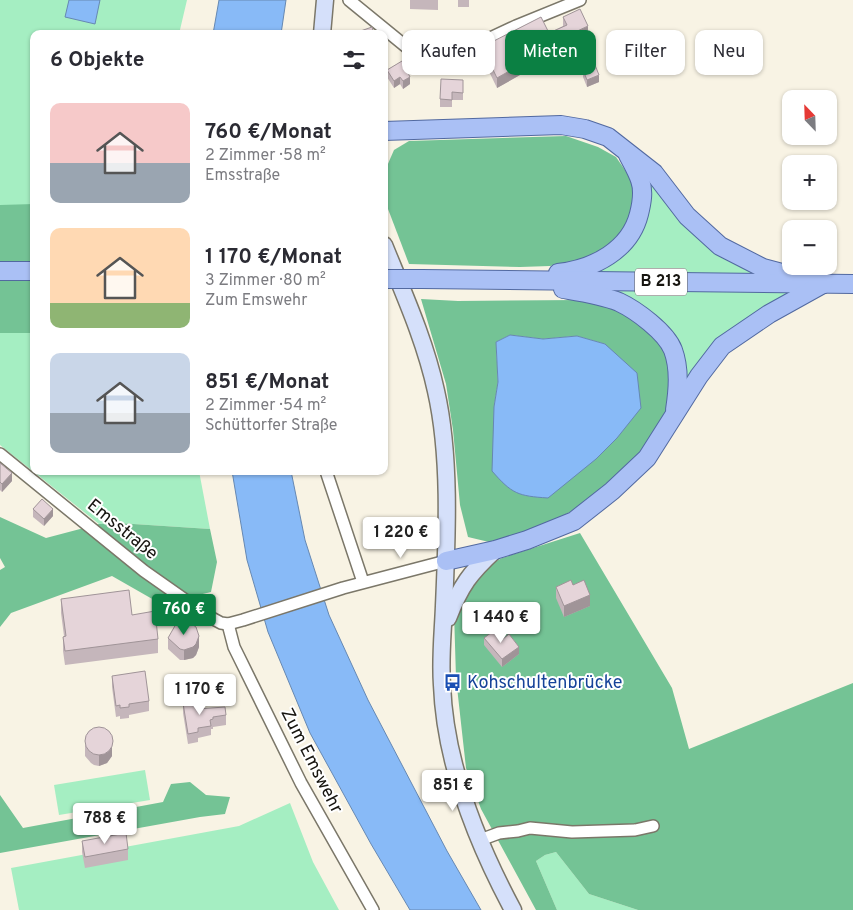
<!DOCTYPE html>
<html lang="de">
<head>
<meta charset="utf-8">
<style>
	body { margin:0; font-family:Overpass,sans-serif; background:#f2f2f3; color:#2b2b33; height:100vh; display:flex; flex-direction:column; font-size:19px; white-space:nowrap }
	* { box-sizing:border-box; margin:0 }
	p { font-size:16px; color:#7c7c81 }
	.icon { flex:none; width:28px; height:28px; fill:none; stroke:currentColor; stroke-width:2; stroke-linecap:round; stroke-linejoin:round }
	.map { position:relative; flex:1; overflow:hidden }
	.side { position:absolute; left:30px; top:30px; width:358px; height:445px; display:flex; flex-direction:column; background:#fff; border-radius:10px; box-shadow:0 1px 4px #0004 }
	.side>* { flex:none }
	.hud { position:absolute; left:402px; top:30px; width:375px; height:45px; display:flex; gap:10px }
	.needle { width:32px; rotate:337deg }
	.buttons { position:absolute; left:782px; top:90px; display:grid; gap:10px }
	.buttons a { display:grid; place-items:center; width:55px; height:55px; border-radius:10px; background:#fff; box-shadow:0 1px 4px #0004; font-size:25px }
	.price { position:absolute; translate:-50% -42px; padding:0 11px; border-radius:5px; background:#fff; color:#222; font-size:16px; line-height:32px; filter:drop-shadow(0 1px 2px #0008) }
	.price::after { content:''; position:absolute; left:50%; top:30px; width:15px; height:11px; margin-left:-8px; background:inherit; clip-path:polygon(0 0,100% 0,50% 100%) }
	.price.active { background:#0b8043; color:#fff }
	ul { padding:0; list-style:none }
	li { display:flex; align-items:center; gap:15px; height:125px; padding:0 20px }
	li span { display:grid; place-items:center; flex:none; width:140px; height:100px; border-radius:10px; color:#555 }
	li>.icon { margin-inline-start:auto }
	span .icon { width:60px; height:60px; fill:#fffc; stroke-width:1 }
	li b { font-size:21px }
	h2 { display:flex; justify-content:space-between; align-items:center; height:60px; padding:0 20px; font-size:21px }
	.tag { padding:0 18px; border-radius:10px; background:#fff; box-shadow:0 1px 4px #0004; font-size:18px; line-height:45px }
	.tag.active { background:#0b8043; color:#fff }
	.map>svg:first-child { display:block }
	.green { fill:#a5eec2 }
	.forest { fill:#74c395; fill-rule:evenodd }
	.water { fill:#88baf7; stroke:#6688b2 }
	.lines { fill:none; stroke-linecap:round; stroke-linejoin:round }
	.street-casing { stroke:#7b7769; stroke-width:14 }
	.secondary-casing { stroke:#7b7769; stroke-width:19 }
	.primary-casing { stroke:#5269a0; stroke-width:20 }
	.street { stroke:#fff; stroke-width:11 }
	.secondary { stroke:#d5e0fa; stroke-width:16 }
	.primary { stroke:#aac0f5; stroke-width:18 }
	.primary-bridge-casing { stroke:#5269a0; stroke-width:20; stroke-linecap:butt }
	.primary-bridge { stroke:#aac0f5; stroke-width:18 }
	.wall { fill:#c5b6bb }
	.shaded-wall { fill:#a09498 }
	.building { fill:#e5d4d9; stroke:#a09498 }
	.labels { text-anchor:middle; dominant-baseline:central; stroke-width:4; stroke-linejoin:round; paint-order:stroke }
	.shield { fill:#fff; stroke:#5d5b58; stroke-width:1 }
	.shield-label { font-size:16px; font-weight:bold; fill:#171510 }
	.street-label { font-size:18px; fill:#171510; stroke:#fff }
	.transit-label { font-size:18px; fill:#164399; stroke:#fff; text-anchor:start }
</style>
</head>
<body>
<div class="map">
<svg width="853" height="910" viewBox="0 0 853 910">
	<rect width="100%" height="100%" fill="#f8f3e4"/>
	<g class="green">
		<polygon points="0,0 187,0 179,34 34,34 34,205 0,206"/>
		<polygon points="644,172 678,216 772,276 582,275 613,261 632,247 650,205 649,189"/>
		<polygon points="499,280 822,284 721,346 674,417 580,291"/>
		<polygon points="0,333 34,333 34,471 199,471 210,529 118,523 99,524 0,445"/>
		<polygon points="145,770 150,800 59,815 54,785"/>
		<polygon points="290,803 313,862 339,910 19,910 11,868 239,826"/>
		<polygon points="556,852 589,894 638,910 557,910 536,861 545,855"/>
	</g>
	<g class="forest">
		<polygon points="566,136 598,147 616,157 634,183 634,210 625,229 609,246 581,260 550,266 520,267 409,264 388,209 384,173 394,150 409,141"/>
		<polygon points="34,204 34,333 0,333 0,205"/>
		<path d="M 421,299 L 458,301 L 581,300 L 614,307 L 649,328 L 666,350 L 673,377 L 668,412 L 644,449 L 608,486 L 572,511 L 529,533 L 489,542 L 468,537 L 460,505 L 453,430 L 446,384 ZM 510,335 L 543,339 L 577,336 L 605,344 L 494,407 L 498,382 L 496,342 Z"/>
		<polygon points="0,517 46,538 99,524 118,523 210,529 217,562 211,592 161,604 112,576 11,613 0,627 0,570 5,567 0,558"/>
		<polygon points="580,533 672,688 689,749 853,683 853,910 638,910 589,894 556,852 545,855 536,861 557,910 536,910 481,809 466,768 456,678 454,612 460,600 489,565 502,558"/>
		<polygon points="190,782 206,795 230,797 225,814 200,817 0,853 0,795 23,828 163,802 171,784"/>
	</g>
	<g class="water">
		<polygon points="69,0 100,0 95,24 65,17"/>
		<polygon points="219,0 286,0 281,34 213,34"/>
		<path d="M 510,335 L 543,339 L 577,336 L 605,344 L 637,373 L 641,408 L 617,438 L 596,459 L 548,498 C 518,496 512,494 492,471 L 494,407 L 498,382 L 496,342 Z"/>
		<polygon points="232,471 291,471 305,540 329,615 368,700 447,851 481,910 410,910 371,844 310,733 268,632 247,560"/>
	</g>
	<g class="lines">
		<defs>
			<g id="street">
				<polyline points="349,0 409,49 423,56 438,58 454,55 516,26 580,0"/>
				<polyline points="0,454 144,571 208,616 221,623 228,624 243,620 343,588 446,561"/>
				<polyline points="326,471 363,582"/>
				<polyline points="228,624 234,647 301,783 373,910"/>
				<polyline points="480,840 499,833 518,831 530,828 572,832 635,830 653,826"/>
			</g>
			<g id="secondary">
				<polyline points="322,34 325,0"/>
				<path d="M 384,245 C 403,292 425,340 436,391 C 451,457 447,537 444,606 C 443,632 440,658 442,685 C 445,764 476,841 513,910"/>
				<path d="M 448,618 C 461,585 470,573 495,550"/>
			</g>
			<g id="primary">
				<polyline points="384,131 561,125 585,129 608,137 654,173 687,216 720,246 763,268 823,284"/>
				<polyline points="0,271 34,271"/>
				<path d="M 558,273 C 594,269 630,250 639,214 C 642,202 644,191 640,180 C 637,171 632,163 628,155"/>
				<polyline points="422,279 853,284"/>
				<path d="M 563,289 C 581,292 602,295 619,302 C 636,310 666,332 673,350 C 680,369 678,390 675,410"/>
				<polyline points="446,561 495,550 527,540 574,521 612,491 647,458 699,376 722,346 769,314 823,284"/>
			</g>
		</defs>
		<use href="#street" class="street-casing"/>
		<use href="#secondary" class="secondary-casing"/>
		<use href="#primary" class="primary-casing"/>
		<use href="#street" class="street"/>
		<use href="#secondary" class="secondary"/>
		<use href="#primary" class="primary"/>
		<defs>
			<polyline id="primary-bridge" points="384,279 422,279"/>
		</defs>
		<use href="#primary-bridge" class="primary-bridge-casing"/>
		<use href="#primary-bridge" class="primary-bridge"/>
	</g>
	<g class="wall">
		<polygon points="410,0 438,0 438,10 410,9"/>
		<rect x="458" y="0" width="11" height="7"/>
		<polygon points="563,17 588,35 573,42 573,48 566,51 566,54 553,61 547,49 526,58 527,71 497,88 482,57 482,47 549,33 563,26"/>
		<polygon points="402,61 410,84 403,89 400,84 394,88 387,77 387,70"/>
		<polygon points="583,70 599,82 587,87 583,77"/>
		<polygon points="463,80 463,100 452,100 452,107 440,107 440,99"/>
		<polygon points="0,463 12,481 2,492 0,490"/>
		<polygon points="33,509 53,516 44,526 33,517"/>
		<polygon points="556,587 590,606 564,617 556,598"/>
		<polygon points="61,599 132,615 158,639 158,653 65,665 63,651 63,637 64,636 61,613"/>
		<polygon points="168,638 199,647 196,655 193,658 184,660 180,660 168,649"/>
		<polygon points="484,638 503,639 519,654 502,667 484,645"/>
		<polygon points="112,676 149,701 149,711 129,715 129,718 120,719 120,716 116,717 112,687"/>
		<polygon points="183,703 197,709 226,715 226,725 213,727 213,729 211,729 211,735 198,738 198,742 188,744 183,713"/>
		<polygon points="85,745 112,756 107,763 99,766 94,765 91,763 85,756"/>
		<polygon points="82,841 128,849 128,860 85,868 82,852"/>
	</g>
	<g class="shaded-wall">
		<polygon points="588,26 588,35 573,42 573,48 566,51 566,54 553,61 553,51 565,42 571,34"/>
		<polygon points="547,39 547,49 522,60 522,50"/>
		<polygon points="527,61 527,71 497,88 497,78"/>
		<polygon points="599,75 599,82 587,87 587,80"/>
		<polygon points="400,77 400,84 394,88 394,81"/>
		<polygon points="410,77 410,84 403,89 403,81"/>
		<polygon points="12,473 12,481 2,492 2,484"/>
		<polygon points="53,509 53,516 44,526 44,519"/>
		<polygon points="590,595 590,606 564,617 564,606"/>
		<polygon points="199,636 199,647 196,655 193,658 184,660 184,650"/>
		<polygon points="519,647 519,654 502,667 502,659"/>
		<polygon points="112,736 112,756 107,763 99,766 99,755"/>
	</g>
	<g class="building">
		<polygon points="580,9 588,26 571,34 573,38 565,42 566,44 553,51 547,39 522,50 527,61 497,78 482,47 541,17 549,33 567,25 563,17"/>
		<polygon points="372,27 374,34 352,34"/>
		<polygon points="402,61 410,77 403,81 400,77 394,81 387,70"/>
		<polygon points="595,65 599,75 587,80 583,70"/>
		<polygon points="441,79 463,80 463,93 452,92 452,100 440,99"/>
		<polygon points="0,463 12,473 2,484 0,482"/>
		<polygon points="42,499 53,509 44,519 33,509"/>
		<polygon points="571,580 573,585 584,580 590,595 564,606 556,587"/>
		<polygon points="129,590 132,615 155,611 158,639 65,651 63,637 66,636 61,599"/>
		<polygon points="185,621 189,622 196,627 199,636 196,644 193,647 184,650 180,649 168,638 176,624"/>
		<polygon points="496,629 503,639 509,634 519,647 502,659 484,638"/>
		<polygon points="145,671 149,701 129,704 129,707 120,708 120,705 116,706 112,676"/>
		<polygon points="196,701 197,709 225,707 226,715 213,717 213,719 210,720 211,726 198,728 198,732 188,734 183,703"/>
		<circle cx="99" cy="741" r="14"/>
		<polygon points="126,833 128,849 85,857 82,841"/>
	</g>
	<defs>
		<symbol id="bus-bare" viewBox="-9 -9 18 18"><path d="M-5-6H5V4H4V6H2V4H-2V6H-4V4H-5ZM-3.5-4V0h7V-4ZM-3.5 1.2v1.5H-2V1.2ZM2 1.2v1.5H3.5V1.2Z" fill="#1a4fb4" stroke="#fff" stroke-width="2.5" paint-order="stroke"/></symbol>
	</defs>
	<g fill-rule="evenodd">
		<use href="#bus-bare" x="440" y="670" width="25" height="25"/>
	</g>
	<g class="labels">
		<rect class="shield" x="635" y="268.5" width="52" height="27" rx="4"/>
		<g class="shield-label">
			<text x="661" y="282">B 213</text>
		</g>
		<g class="street-label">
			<text transform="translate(122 530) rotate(39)">Emsstraße</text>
			<text transform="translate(311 761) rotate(63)">Zum Emswehr</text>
		</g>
		<g class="transit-label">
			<text x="467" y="683">Kohschultenbrücke</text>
		</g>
	</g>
</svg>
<div class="buttons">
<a><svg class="needle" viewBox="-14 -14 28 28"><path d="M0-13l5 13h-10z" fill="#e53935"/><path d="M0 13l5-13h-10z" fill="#7c7c81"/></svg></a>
<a>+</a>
<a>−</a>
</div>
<b class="price" style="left:401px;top:559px">1 220 €</b>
<b class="price active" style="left:184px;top:636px">760 €</b>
<b class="price" style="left:501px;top:644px">1 440 €</b>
<b class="price" style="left:200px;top:716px">1 170 €</b>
<b class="price" style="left:453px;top:812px">851 €</b>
<b class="price" style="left:105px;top:845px">788 €</b>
<div class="hud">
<a class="tag">Kaufen</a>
<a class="tag active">Mieten</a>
<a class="tag">Filter</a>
<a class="tag">Neu</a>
</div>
<section class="side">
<h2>6 Objekte<svg class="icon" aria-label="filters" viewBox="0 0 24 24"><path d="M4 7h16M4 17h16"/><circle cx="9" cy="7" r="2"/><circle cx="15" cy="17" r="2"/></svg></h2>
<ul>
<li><span style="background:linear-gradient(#f6c9c9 60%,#9aa5b1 0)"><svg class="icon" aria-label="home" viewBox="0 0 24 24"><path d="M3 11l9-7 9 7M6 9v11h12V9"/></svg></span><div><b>760 €/Monat</b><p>2 Zimmer · 58 m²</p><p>Emsstraße</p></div></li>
<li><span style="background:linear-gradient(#ffd9b3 75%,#8fb573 0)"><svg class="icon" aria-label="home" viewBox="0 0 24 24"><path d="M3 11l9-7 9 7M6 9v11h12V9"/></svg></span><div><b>1 170 €/Monat</b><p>3 Zimmer · 80 m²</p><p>Zum Emswehr</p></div></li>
<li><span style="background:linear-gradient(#c9d6e8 60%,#9aa5b1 0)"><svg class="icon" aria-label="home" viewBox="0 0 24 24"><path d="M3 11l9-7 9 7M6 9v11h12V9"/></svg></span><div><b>851 €/Monat</b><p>2 Zimmer · 54 m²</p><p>Schüttorfer Straße</p></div></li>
</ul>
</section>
</div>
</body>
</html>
